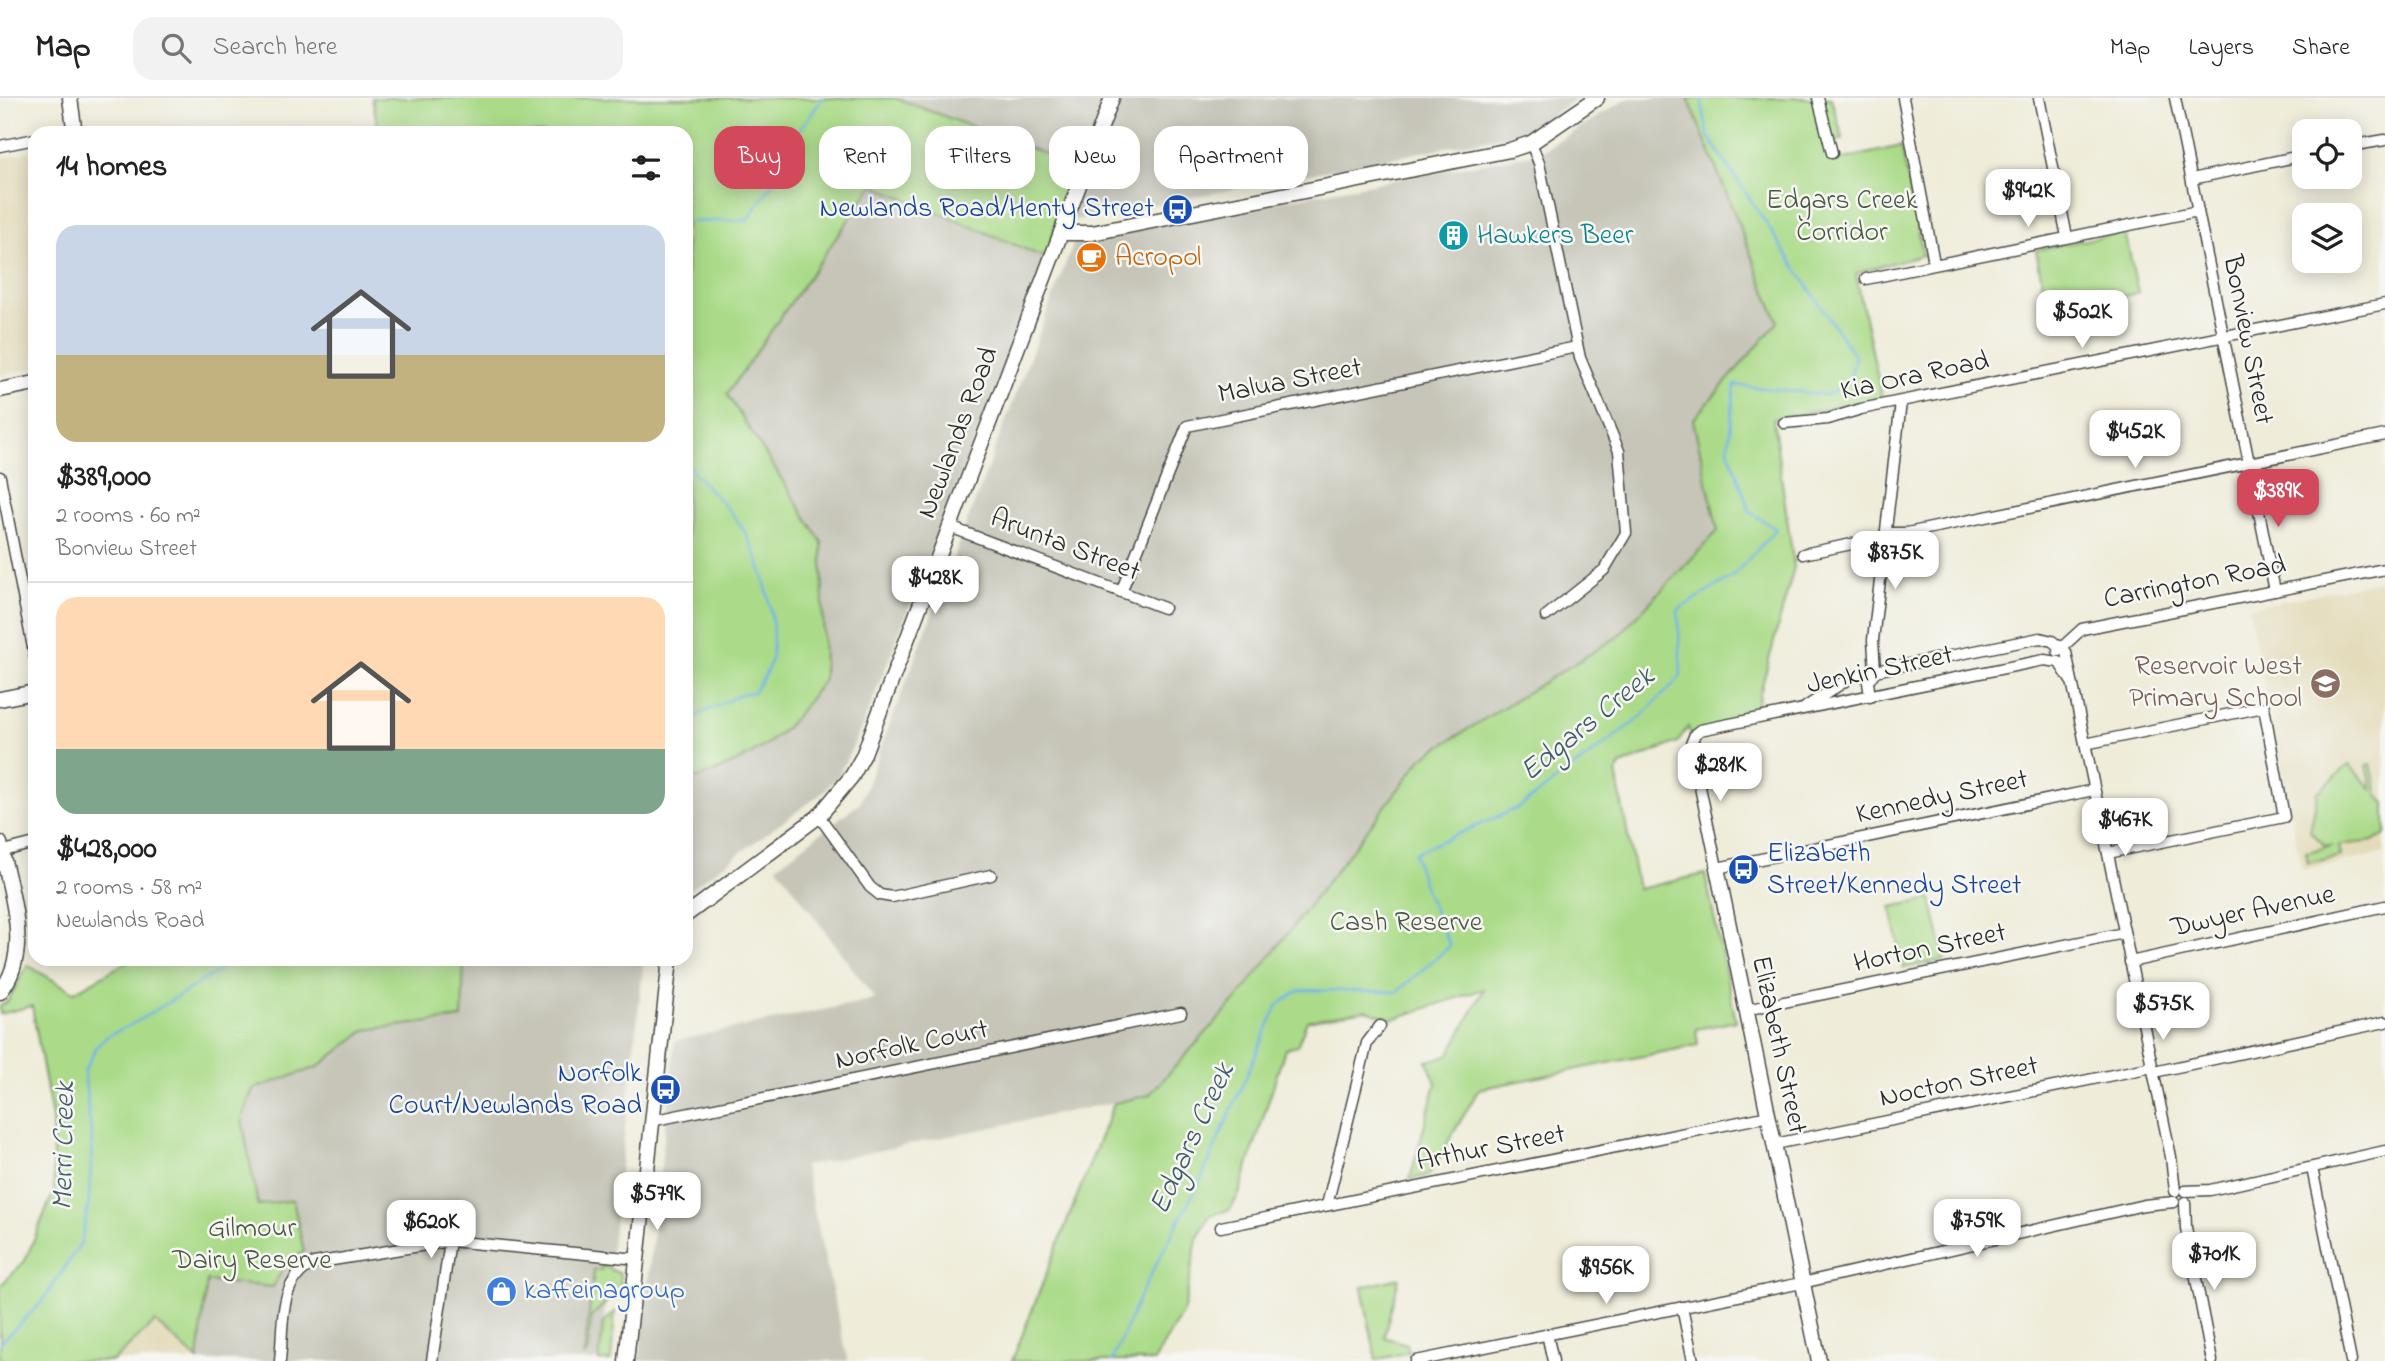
<!DOCTYPE html>
<html lang="en">
<head>
<meta charset="utf-8">
<style>
	body { margin:0; font-family:"Indie Flower",sans-serif; background:#f2f2f2; color:#222; height:100vh; display:flex; flex-direction:column; font-size:26px; white-space:nowrap }
	* { box-sizing:border-box; margin:0 }
	p { font-size:23px; color:#767676 }
	.icon { flex:none; width:38px; height:38px; fill:none; stroke:currentColor; stroke-width:2; stroke-linecap:round; stroke-linejoin:round }
	.map { position:relative; flex:1; overflow:hidden }
	.sheet { position:absolute; left:28px; top:28px; width:665px; height:840px; display:flex; flex-direction:column; background:#fff; border-radius:21px; box-shadow:0 4px 18px #0003 }
	.sheet>* { flex:none }
	.hud { position:absolute; left:714px; top:28px; width:665px; height:63px; display:flex; gap:14px }
	.controls { position:absolute; left:2292px; top:21px; display:grid; gap:14px }
	.controls a { display:grid; place-items:center; width:70px; height:70px; border-radius:14px; background:#fff; box-shadow:0 4px 18px #0003; font-size:35px }
	.price { position:absolute; translate:-50% -60px; padding:0 16px; border-radius:14px; background:#fff; color:#222; font-size:23px; line-height:46px; filter:drop-shadow(0 2px 4px #0008) }
	.price::after { content:''; position:absolute; left:50%; top:42px; width:21px; height:16px; margin-left:-10px; background:inherit; clip-path:polygon(0 0,100% 0,50% 100%) }
	.price.selected { background:#d1495b; color:#fff }
	ul { padding:0; list-style:none }
	li { display:grid; align-content:center; gap:14px; height:371px; padding:0 28px }
	li+li { border-top:2px solid #e0e0e0 }
	li span { display:grid; place-items:center; height:217px; border-radius:21px; color:#555 }
	li>.icon { margin-inline-start:auto }
	span .icon { width:126px; height:126px; fill:#fffc; stroke-width:1 }
	li b { font-size:30px }
	h2 { display:flex; justify-content:space-between; align-items:center; height:84px; padding:0 28px; font-size:30px }
	.tag { padding:0 24px; border-radius:21px; background:#fff; box-shadow:0 4px 18px #0003; font-size:24px; line-height:63px }
	.tag.selected { background:#d1495b; color:#fff }
	header { display:flex; align-items:center; gap:42px; box-sizing:border-box; height:98px; padding:0 35px; background:#fff; border-bottom:2px solid #e0e0e0 }
	header strong { font-size:33px }
	nav { display:flex; gap:38px; margin-inline-start:auto; font-size:24px }
	.search { width:490px; height:63px; background:#f2f2f2; display:flex; align-items:center; gap:18px; box-sizing:border-box; padding:0 24px; border-radius:21px; color:#767676; font-size:26px }
	.map>svg:first-child { display:block }
	.built { fill:#e3dbba }
	.industrial { fill:#c6c5b8 }
	.green { fill:#abdb89; stroke:#6b835a; stroke-width:2 }
	.lines { fill:none; stroke-linecap:round; stroke-linejoin:round }
	.stream { stroke:#6fb4e5; stroke-width:2.5 }
	.minor-casing { stroke:#484845; stroke-width:13 }
	.tertiary-casing { stroke:#484845; stroke-width:17 }
	.minor { stroke:#fff; stroke-width:10 }
	.tertiary { stroke:#fff; stroke-width:14 }
	.labels { text-anchor:middle; dominant-baseline:central; stroke-width:5; stroke-linejoin:round; paint-order:stroke }
	.park-label { font-size:28px; fill:#4b5742; stroke:#f6f6f2 }
	.transit-label { font-size:28px; fill:#164399; stroke:#f6f6f2; text-anchor:end }
	.culture-label { font-size:28px; fill:#0d838f; stroke:#f6f6f2; text-anchor:start }
	.food-label { font-size:28px; fill:#c56008; stroke:#f6f6f2; text-anchor:start }
	.street-label { font-size:28px; fill:#2b2b2b; stroke:#f6f6f2 }
	.education-label { font-size:28px; fill:#785e54; stroke:#f6f6f2; text-anchor:end }
	.shop-label { font-size:28px; fill:#366cbe; stroke:#f6f6f2; text-anchor:start }
	.water-label { font-size:30px; font-style:italic; fill:#435b6c; stroke:#f6f6f2 }
</style>
</head>
<body>
<header>
<strong>Map</strong>
<div class="search"><svg class="icon" aria-label="search" viewBox="0 0 24 24"><circle cx="10" cy="10" r="6"/><path d="M15 15l6 6"/></svg>Search here</div>
<nav><a>Map</a><a>Layers</a><a>Share</a></nav>
</header>
<div class="map">
<svg width="2385" height="1263" viewBox="0 0 2385 1263">
	<rect width="100%" height="100%" fill="#f6f6f2"/>
	<filter id="ink" filterUnits="userSpaceOnUse"><feTurbulence type="fractalNoise" baseFrequency=".0143" numOctaves="2"/><feDisplacementMap in="SourceGraphic" scale="14" xChannelSelector="R" yChannelSelector="G"/><feConvolveMatrix kernelMatrix="1 2 1 2 8 2 1 2 1" color-interpolation-filters="sRGB"/></filter>
	<filter id="wash" filterUnits="userSpaceOnUse"><feTurbulence type="fractalNoise" baseFrequency=".00686" numOctaves="4" result="noise"/><feDisplacementMap in="SourceGraphic" scale="28" xChannelSelector="R" yChannelSelector="G"/><feGaussianBlur stdDeviation="1.57" result="paint"/><feColorMatrix in="noise" values="0 0 0 0 0 0 0 0 0 0 0 0 0 0 0 0 0 1.4 0 .05"/><feComposite in="paint" operator="in"/></filter>
	<g filter="url(#wash)">
		<rect width="100%" height="100%" fill="#efecd9"/>
		<g class="built">
			<polygon points="35,53 35,270 0,277 0,60"/>
			<polygon points="2385,482 2385,755 2302,772 2249,510"/>
			<polygon points="155,1224 199,1263 113,1263"/>
		</g>
		<g class="industrial">
			<polygon points="895,0 1576,0 1533,32 1056,126 1072,66"/>
			<polygon points="1628,0 1688,0 1778,224 1693,322 1718,433 1617,539 1423,659 1238,900 1149,997 804,1068 848,1263 639,1263 675,943 875,901 777,768 860,705 1075,141 1538,55"/>
			<polygon points="873,87 1046,160 865,622 839,677 821,696 686,794 686,684 714,675 747,659 779,637 824,582 822,444 727,296"/>
			<polygon points="464,861 644,861 599,1263 199,1263 207,1183 273,1189 286,1165 303,1152 292,1103 258,1108 242,1021 253,990 318,969 365,932 462,920"/>
		</g>
		<g class="green">
			<path d="M 372,0 L 895,0 L 1073,66 L 1046,160 L 873,87 L 727,296 L 822,444 L 824,582 C 809,600 796,622 778,637 C 752,660 718,674 686,684 L 686,35 L 379,35 Z"/>
			<path d="M 1688,0 L 1831,0 L 1843,41 L 1827,47 L 1831,64 L 1901,48 L 1923,157 C 1908,162 1865,170 1856,177 L 1882,300 L 1773,321 L 1794,469 L 1756,610 L 1692,641 L 1688,629 L 1678,644 L 1621,667 L 1616,675 L 1638,791 L 1705,776 L 1736,923 L 1696,931 L 1698,947 L 1479,991 L 1429,1077 L 1410,1081 L 1436,985 L 1427,963 L 1448,958 L 1484,891 L 1393,921 L 1366,912 L 1307,923 L 1297,948 L 1285,951 L 1239,1096 L 1230,1112 L 1210,1117 L 1197,1141 L 1184,1212 L 1154,1263 L 1012,1263 L 1114,1005 L 1149,997 L 1238,900 L 1423,659 L 1617,539 L 1718,433 L 1693,322 L 1778,224 Z"/>
			<polygon points="2125,134 2138,195 2048,214 2036,152"/>
			<polygon points="2371,666 2378,698 2385,705 2385,737 2374,743 2339,747 2341,758 2308,765 2306,754 2333,748 2325,748 2310,733 2318,694 2349,667 2372,691 2367,667"/>
			<polygon points="1931,801 1945,862 1903,870 1891,809"/>
			<polygon points="132,861 464,861 462,920 365,932 318,969 253,991 242,1021 258,1107 293,1102 304,1154 286,1165 273,1189 207,1183 198,1262 155,1224 113,1263 0,1263 0,1188 25,1163 54,1093 52,1020 32,908 0,916 0,908 8,903 27,867 74,894"/>
			<polygon points="602,1167 620,1176 621,1190 592,1218 587,1255 584,1258 594,1172 601,1172"/>
			<polygon points="1399,1180 1384,1239 1407,1246 1409,1254 1376,1262 1362,1189"/>
			<polygon points="615,1214 611,1263 599,1263 603,1225"/>
		</g>
		<g class="lines">
			<g class="stream">
				<polyline points="686,124 747,122 779,76 793,41 823,0"/>
				<path d="M 686,364 C 701,385 721,401 736,421 C 760,453 777,515 772,555 C 771,568 761,584 753,594 L 741,596 L 686,623"/>
				<polyline points="0,1245 42,1204 81,1145 89,1103 92,1046 84,974 97,948 106,939 138,923 238,861"/>
				<polyline points="1112,1263 1140,1197 1202,1079 1277,908 1299,892 1397,894 1450,848 1426,794 1414,755 1520,709 1640,620 1681,578 1678,512 1733,478 1776,431 1750,414 1728,351 1735,287 1827,297 1849,285 1855,259 1708,38 1701,0"/>
			</g>
		</g>
	</g>
	<g filter="url(#ink)">
		<g class="lines">
			<defs>
				<g id="minor">
					<polyline points="1818,0 1832,55"/>
					<polyline points="1903,0 1934,165"/>
					<polyline points="2039,0 2067,139"/>
					<polyline points="2175,0 2275,493"/>
					<polyline points="1531,45 1539,65 1580,260 1619,353 1626,435 1604,472 1546,518"/>
					<polyline points="0,48 35,41"/>
					<polyline points="2350,48 2385,42"/>
					<polyline points="2192,81 2305,57"/>
					<polyline points="1866,181 2198,113"/>
					<polyline points="1784,325 1828,321 1861,311 2385,206"/>
					<polyline points="0,379 35,560"/>
					<polyline points="950,429 1164,510"/>
					<polyline points="1886,435 1907,435 2385,337"/>
					<polyline points="1803,456 1886,439"/>
					<polyline points="1121,494 1187,328 1577,249"/>
					<polyline points="2058,553 2082,531 2385,471"/>
					<polyline points="2071,583 2059,564 2044,562 1700,632 1695,636 1691,646 1717,770 2094,692"/>
					<polyline points="1870,599 1868,584 1875,573 1873,542 1901,304"/>
					<polyline points="1806,609 1851,579 1875,573 2040,540 2052,543 2066,554 2171,1059 2175,1093"/>
					<polyline points="2085,646 2264,609 2284,719 2108,755"/>
					<polyline points="819,718 870,789 880,797 892,799 991,777"/>
					<polyline points="0,754 35,745"/>
					<polyline points="2130,864 2385,808"/>
					<polyline points="1745,912 2124,835"/>
					<polyline points="2154,974 2385,924"/>
					<polyline points="651,1023 1181,915"/>
					<polyline points="1775,1046 2152,969"/>
					<polyline points="2312,1070 2351,1263"/>
					<polyline points="2185,1093 2210,1092 2385,1053"/>
					<polyline points="2185,1104 2186,1130 2212,1263"/>
					<polyline points="1327,1107 1367,945 1380,928"/>
					<polyline points="1221,1129 1769,1018"/>
					<polyline points="1682,1209 1693,1263"/>
					<polyline points="1547,1236 1553,1263"/>
					<path d="M 280,1263 C 284,1227 277,1183 314,1165 L 450,1143 L 637,1161"/>
					<polyline points="432,1263 450,1143"/>
					<polyline points="1416,1263 1802,1185 2144,1107 2174,1104"/>
				</g>
				<g id="tertiary">
					<polyline points="70,0 74,29 72,35"/>
					<polyline points="1061,135 1092,135 1510,52 1531,45 1597,0"/>
					<polyline points="0,292 35,285"/>
					<polyline points="0,601 35,594"/>
					<path d="M 0,745 C 9,791 34,853 0,894"/>
					<polyline points="1717,770 1819,1263"/>
					<polyline points="686,817 819,718 852,678 863,658 1112,0"/>
					<polyline points="626,1263 670,861"/>
				</g>
			</defs>
			<use href="#minor" class="minor-casing"/>
			<use href="#tertiary" class="tertiary-casing"/>
			<use href="#minor" class="minor"/>
			<use href="#tertiary" class="tertiary"/>
		</g>
	</g>
	<defs>
		<symbol id="bus-disc" viewBox="-11 -11 22 22"><circle r="9.5" fill="#1a4fb4" stroke="#f6f6f2"/><path d="M-5-6H5V4H4V6H2V4H-2V6H-4V4H-5ZM-3.5-4V0h7V-4ZM-3.5 1.2v1.5H-2V1.2ZM2 1.2v1.5H3.5V1.2Z" fill="#fff"/></symbol>
		<symbol id="building-disc" viewBox="-11 -11 22 22"><circle r="9.5" fill="#0f9aa8" stroke="#f6f6f2"/><path d="M-4-6H4V6H1V3H-1V6H-4ZM-2.5-4.3h1.7v1.8h-1.7ZM.8-4.3h1.7v1.8H.8ZM-2.5-1h1.7V.8h-1.7ZM.8-1h1.7V.8H.8Z" fill="#fff"/></symbol>
		<symbol id="cafe-disc" viewBox="-11 -11 22 22"><circle r="9.5" fill="#e8710a" stroke="#f6f6f2"/><path d="M-5.5-4.5H6V0H3Q3 3.5 0 3.5H-2.5Q-5.5 3.5-5.5 0ZM3-3.2v2h1.7v-2ZM-6 4.5H4V6H-6Z" fill="#fff"/></symbol>
		<symbol id="school-disc" viewBox="-11 -11 22 22"><circle r="9.5" fill="#8d6e63" stroke="#f6f6f2"/><path d="M0-5L7-2L0 1L-7-2ZM-4 1L0 2.5L4 1V4Q0 6-4 4Z" fill="#fff"/></symbol>
		<symbol id="shop-disc" viewBox="-11 -11 22 22"><circle r="9.5" fill="#3f7fe0" stroke="#f6f6f2"/><path d="M-5-2.5h2.3a2.7 3.5 0 0 1 5.4 0H5L5.5 6h-11ZM-1.5-2.5h3a1.5 2.3 0 0 0-3 0Z" fill="#fff"/></symbol>
	</defs>
	<g fill-rule="evenodd">
		<use href="#bus-disc" x="1160" y="94" width="35" height="35"/>
		<use href="#building-disc" x="1436" y="120" width="35" height="35"/>
		<use href="#cafe-disc" x="1074" y="142" width="35" height="35"/>
		<use href="#school-disc" x="2308" y="568" width="35" height="35"/>
		<use href="#bus-disc" x="1726" y="754" width="35" height="35"/>
		<use href="#bus-disc" x="648" y="974" width="35" height="35"/>
		<use href="#shop-disc" x="484" y="1176" width="35" height="35"/>
	</g>
	<g class="labels">
		<g class="park-label">
			<text x="1842" y="103">Edgars Creek<tspan x="1842" dy="32">Corridor</tspan></text>
			<text x="1406" y="825">Cash Reserve</text>
			<text x="252" y="1131">Gilmour<tspan x="252" dy="32">Dairy Reserve</tspan></text>
		</g>
		<g class="transit-label">
			<text x="1154" y="111">Newlands Road/Henty Street</text>
			<text x="1767" y="756" text-anchor="start">Elizabeth<tspan x="1767" dy="32">Street/Kennedy Street</tspan></text>
			<text x="642" y="976">Norfolk<tspan x="642" dy="32">Court/Newlands Road</tspan></text>
		</g>
		<g class="culture-label">
			<text x="1477" y="138">Hawkers Beer</text>
		</g>
		<g class="food-label">
			<text x="1115" y="160">Acropol</text>
		</g>
		<g class="street-label">
			<text transform="translate(2247 242) rotate(79)">Bonview Street</text>
			<text transform="translate(1915 279) rotate(-12)">Kia Ora Road</text>
			<text transform="translate(1290 284) rotate(-11)">Malua Street</text>
			<text transform="translate(959 335) rotate(-69)">Newlands Road</text>
			<text transform="translate(1065 448) rotate(21)">Arunta Street</text>
			<text transform="translate(2195 485) rotate(-11)">Carrington Road</text>
			<text transform="translate(1880 573) rotate(-12)">Jenkin Street</text>
			<text transform="translate(1942 700) rotate(-12)">Kennedy Street</text>
			<text transform="translate(2253 814) rotate(-12)">Dwyer Avenue</text>
			<text transform="translate(1930 851) rotate(-12)">Horton Street</text>
			<text transform="translate(1778 947) rotate(78)">Elizabeth Street</text>
			<text transform="translate(912 948) rotate(-12)">Norfolk Court</text>
			<text transform="translate(1959 985) rotate(-12)">Nocton Street</text>
			<text transform="translate(1491 1051) rotate(-11)">Arthur Street</text>
		</g>
		<g class="education-label">
			<text x="2302" y="569">Reservoir West<tspan x="2302" dy="32">Primary School</tspan></text>
		</g>
		<g class="shop-label">
			<text x="524" y="1193">kaffeinagroup</text>
		</g>
		<g class="water-label">
			<text transform="translate(1588 627) rotate(-39)">Edgars Creek</text>
			<text transform="translate(1193 1041) rotate(-65)">Edgars Creek</text>
			<text transform="translate(65 1048) rotate(-89)">Merri Creek</text>
		</g>
	</g>
</svg>
<div class="controls">
<a><svg class="icon" aria-label="locate" viewBox="0 0 24 24"><circle cx="12" cy="12" r="6"/><path d="M12 2v4M12 18v4M2 12h4M18 12h4"/></svg></a>
<a><svg class="icon" aria-label="layers" viewBox="0 0 24 24"><path d="M12 4l9 5-9 5-9-5zM3 14l9 5 9-5"/></svg></a>
</div>
<b class="price" style="left:2028px;top:131px">$942K</b>
<b class="price" style="left:2082px;top:252px">$502K</b>
<b class="price" style="left:2135px;top:372px">$452K</b>
<b class="price selected" style="left:2278px;top:431px">$389K</b>
<b class="price" style="left:1895px;top:493px">$875K</b>
<b class="price" style="left:935px;top:518px">$428K</b>
<b class="price" style="left:1720px;top:705px">$281K</b>
<b class="price" style="left:2125px;top:760px">$467K</b>
<b class="price" style="left:2163px;top:944px">$575K</b>
<b class="price" style="left:657px;top:1134px">$579K</b>
<b class="price" style="left:1977px;top:1161px">$759K</b>
<b class="price" style="left:431px;top:1162px">$620K</b>
<b class="price" style="left:2214px;top:1194px">$701K</b>
<b class="price" style="left:1606px;top:1208px">$956K</b>
<div class="hud">
<a class="tag selected">Buy</a>
<a class="tag">Rent</a>
<a class="tag">Filters</a>
<a class="tag">New</a>
<a class="tag">Apartment</a>
</div>
<section class="sheet">
<h2>14 homes<svg class="icon" aria-label="filters" viewBox="0 0 24 24"><path d="M4 7h16M4 17h16"/><circle cx="9" cy="7" r="2"/><circle cx="15" cy="17" r="2"/></svg></h2>
<ul>
<li><span style="background:linear-gradient(#c9d6e8 60%,#c2b280 0)"><svg class="icon" aria-label="home" viewBox="0 0 24 24"><path d="M3 11l9-7 9 7M6 9v11h12V9"/></svg></span><div><b>$389,000</b><p>2 rooms · 60 m²</p><p>Bonview Street</p></div></li>
<li><span style="background:linear-gradient(#ffd9b3 70%,#7fa58c 0)"><svg class="icon" aria-label="home" viewBox="0 0 24 24"><path d="M3 11l9-7 9 7M6 9v11h12V9"/></svg></span><div><b>$428,000</b><p>2 rooms · 58 m²</p><p>Newlands Road</p></div></li>
</ul>
</section>
</div>
</body>
</html>
